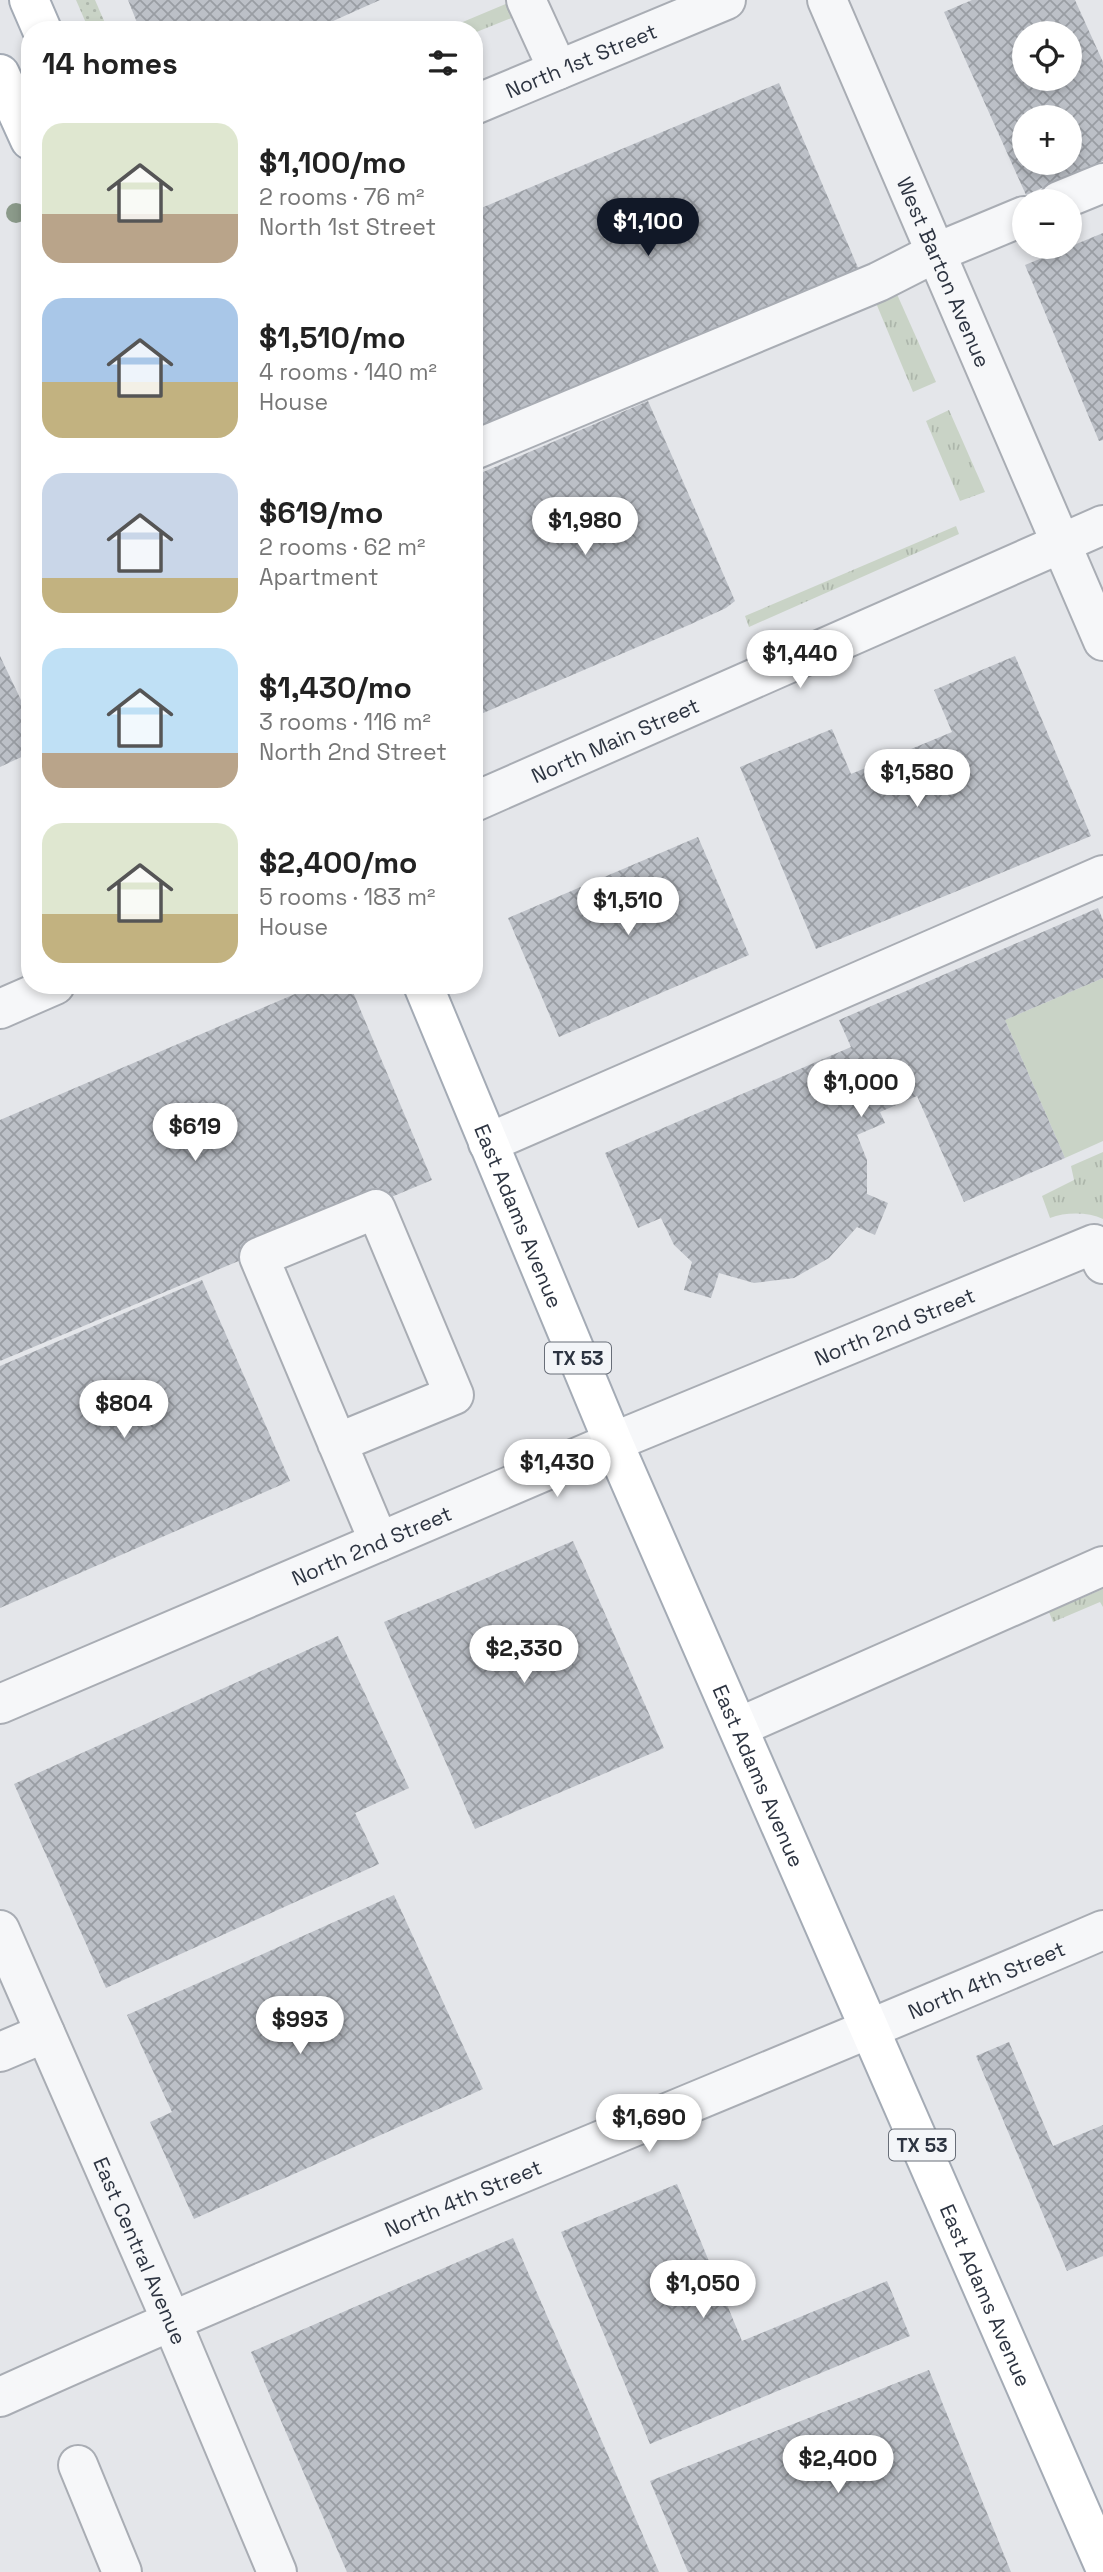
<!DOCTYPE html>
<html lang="en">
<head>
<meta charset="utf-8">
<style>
	body { margin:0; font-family:"Space Grotesk",sans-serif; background:#f6f6f6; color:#222; height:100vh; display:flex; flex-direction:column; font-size:26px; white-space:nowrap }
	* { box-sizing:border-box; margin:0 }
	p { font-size:23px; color:#767676 }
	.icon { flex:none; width:38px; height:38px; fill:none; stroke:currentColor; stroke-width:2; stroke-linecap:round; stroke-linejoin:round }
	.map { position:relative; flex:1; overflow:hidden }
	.panel { position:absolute; left:21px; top:21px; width:462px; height:973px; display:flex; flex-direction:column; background:#fff; border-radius:28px; box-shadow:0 4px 10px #0003 }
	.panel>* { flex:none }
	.tools { position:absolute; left:1012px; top:21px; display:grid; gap:14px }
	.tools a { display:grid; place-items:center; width:70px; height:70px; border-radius:50%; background:#fff; box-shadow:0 4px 10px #0003; font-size:35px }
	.price { position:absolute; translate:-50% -60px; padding:0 16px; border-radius:24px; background:#fff; color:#222; font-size:23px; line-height:46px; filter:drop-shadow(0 2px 4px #0008) }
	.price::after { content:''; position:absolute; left:50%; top:42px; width:21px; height:16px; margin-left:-10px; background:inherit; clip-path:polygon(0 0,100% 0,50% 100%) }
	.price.active { background:#111827; color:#fff }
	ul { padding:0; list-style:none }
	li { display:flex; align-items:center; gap:21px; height:175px; padding:0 21px }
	li span { display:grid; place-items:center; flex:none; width:196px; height:140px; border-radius:21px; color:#555 }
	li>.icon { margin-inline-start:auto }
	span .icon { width:84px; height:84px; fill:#fffc; stroke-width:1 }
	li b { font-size:30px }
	h2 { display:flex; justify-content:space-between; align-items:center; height:84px; padding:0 21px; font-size:30px }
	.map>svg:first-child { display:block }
	.grass { fill:url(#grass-tufts) }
	.park { fill:#c9d3c6 }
	.garden { fill:url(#garden-dots) }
	.building { fill:url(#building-cross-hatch); fill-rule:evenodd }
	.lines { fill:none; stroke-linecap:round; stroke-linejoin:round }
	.minor-casing { stroke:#a9adb4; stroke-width:42 }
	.major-casing { stroke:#a4abb5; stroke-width:42 }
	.minor { stroke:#f6f7f9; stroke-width:38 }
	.major { stroke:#fff; stroke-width:38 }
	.tree { fill:#8b9a8a }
	.labels { text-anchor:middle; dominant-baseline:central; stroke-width:5; stroke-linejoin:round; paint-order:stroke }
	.shield { fill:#f3f5f8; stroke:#686e78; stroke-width:2 }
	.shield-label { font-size:19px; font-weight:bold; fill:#2d3441 }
	.street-label { font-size:21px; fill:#2d3441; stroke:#f3f5f8 }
</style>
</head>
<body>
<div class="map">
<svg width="1103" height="2572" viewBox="0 0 1103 2572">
	<defs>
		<pattern id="grass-tufts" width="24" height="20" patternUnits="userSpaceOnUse" patternTransform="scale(1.75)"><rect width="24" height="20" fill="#c9d3c6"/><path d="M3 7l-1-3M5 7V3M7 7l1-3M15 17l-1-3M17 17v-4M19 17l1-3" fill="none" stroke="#adb6ab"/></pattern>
		<pattern id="garden-dots" width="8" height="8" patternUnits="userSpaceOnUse" patternTransform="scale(1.75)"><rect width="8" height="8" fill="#c9d3c6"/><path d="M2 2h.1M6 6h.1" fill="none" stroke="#adb6ab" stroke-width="1.8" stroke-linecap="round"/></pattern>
		<pattern id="building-cross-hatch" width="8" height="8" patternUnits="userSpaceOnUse" patternTransform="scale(1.75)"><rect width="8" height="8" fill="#bcc0c7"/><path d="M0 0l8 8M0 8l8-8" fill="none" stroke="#999da3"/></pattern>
	</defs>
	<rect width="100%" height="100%" fill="#e4e6ea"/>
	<g class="grass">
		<polygon points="508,3 514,17 474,33 474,30 446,29"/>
		<polygon points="896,292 936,382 913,392 876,303"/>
		<polygon points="949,410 985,492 960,501 926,421"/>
		<polygon points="956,526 959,534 749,627 745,616"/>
		<path d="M 1103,1152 L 1103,1219 C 1088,1212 1066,1212 1050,1218 L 1042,1196 L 1074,1180 L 1071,1166 Z"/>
		<polygon points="1103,1589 1103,1607 1100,1602 1053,1622 1049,1612"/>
	</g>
	<polygon class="park" points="1103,978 1103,1141 1065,1158 1005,1020"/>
	<polygon class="garden" points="76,0 95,0 108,30 89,30"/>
	<g class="building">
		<polygon points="128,0 380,0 313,30 140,30"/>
		<path d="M 972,0 L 1075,0 L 1103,62 L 1103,161 L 1026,195 L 944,12 ZM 1024,33 L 1069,33 L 1069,79 L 1024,79 ZM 1024,117 L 1069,117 L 1069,163 L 1024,163 Z"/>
		<polygon points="779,83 862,277 474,442 474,211"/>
		<polygon points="1103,233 1103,440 1099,441 1025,265"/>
		<polygon points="648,401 735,601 726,608 689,625 474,717 474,476"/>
		<polygon points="0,656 30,719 30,753 0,767"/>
		<polygon points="1015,656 1091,836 816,949 740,767 832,729 851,774 952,732 934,690"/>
		<polygon points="698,837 749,955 559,1037 508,918"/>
		<polygon points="1098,908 1103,920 1103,978 1005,1020 1065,1158 964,1202 917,1096 880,1112 885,1123 857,1135 867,1160 867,1194 888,1203 875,1235 857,1227 829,1258 794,1278 754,1283 719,1273 711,1298 684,1290 692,1262 674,1245 661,1218 638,1228 605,1153 851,1047 839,1020"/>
		<polygon points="316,985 350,985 432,1180 0,1361 0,1120"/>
		<polygon points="202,1280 290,1481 0,1608 0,1366"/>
		<polygon points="573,1541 664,1748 475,1829 384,1622"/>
		<polygon points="338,1636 409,1788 355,1813 379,1864 106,1988 14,1784"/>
		<polygon points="394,1895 483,2089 194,2219 150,2122 172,2112 127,2015"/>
		<polygon points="1009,2042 1053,2146 1103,2125 1103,2256 1067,2271 976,2056"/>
		<polygon points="677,2184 742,2341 887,2281 910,2336 650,2444 561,2232"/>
		<polygon points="513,2238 659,2572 347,2572 251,2352"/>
		<polygon points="929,2370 1011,2572 688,2572 650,2481"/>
	</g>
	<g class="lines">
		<defs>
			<g id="minor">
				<polyline points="526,0 558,70"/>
				<path id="s1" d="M 827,0 L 1103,641"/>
				<path id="s2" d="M 474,105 L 726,0"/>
				<polyline points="1059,201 1103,183"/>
				<polyline points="474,450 878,282 935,253 1024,216"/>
				<path id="s3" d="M 474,802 L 1103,525"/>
				<polyline points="0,1009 55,985"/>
				<polyline points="488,1143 1103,875"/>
				<polyline points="337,1443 454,1395 376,1209 259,1257 379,1542"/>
				<path id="s4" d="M 0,1704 L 613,1442 L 1094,1244 L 1103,1264"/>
				<polyline points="739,1727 1103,1566"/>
				<path id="s5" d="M 0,1930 L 171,2320 L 277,2572"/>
				<polyline points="0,2052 45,2033"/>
				<path id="s6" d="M 0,2397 C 364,2233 736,2088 1103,1930"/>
				<polyline points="78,2465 122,2572"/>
			</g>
			<g id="major">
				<polyline points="29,0 42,30"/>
				<polyline points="0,74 30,140"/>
				<path id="s7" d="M 423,985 L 613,1442 L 1103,2563"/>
			</g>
		</defs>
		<use href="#minor" class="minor-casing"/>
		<use href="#major" class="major-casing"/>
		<use href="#minor" class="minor"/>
		<use href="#major" class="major"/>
	</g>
	<circle class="tree" cx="16" cy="213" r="10"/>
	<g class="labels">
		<g class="shield">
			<rect x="545" y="1342.5" width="66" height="31" rx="5"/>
			<rect x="889" y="2129.5" width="66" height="31" rx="5"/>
		</g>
		<g class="shield-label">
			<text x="578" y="1358">TX 53</text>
			<text x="922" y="2145">TX 53</text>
		</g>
		<g class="street-label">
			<text stroke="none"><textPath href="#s2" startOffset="116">North 1st Street</textPath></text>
			<text stroke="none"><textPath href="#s1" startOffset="296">West Barton Avenue</textPath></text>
			<text stroke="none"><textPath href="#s3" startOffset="154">North Main Street</textPath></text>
			<text stroke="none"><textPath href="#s7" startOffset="250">East Adams Avenue</textPath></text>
			<text stroke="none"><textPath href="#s4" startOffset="971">North 2nd Street</textPath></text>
			<text stroke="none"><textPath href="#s4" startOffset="404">North 2nd Street</textPath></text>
			<text stroke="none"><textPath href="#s7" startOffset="859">East Adams Avenue</textPath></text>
			<text stroke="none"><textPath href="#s6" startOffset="1071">North 4th Street</textPath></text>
			<text stroke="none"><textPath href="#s6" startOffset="504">North 4th Street</textPath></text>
			<text stroke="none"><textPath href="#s5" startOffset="350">East Central Avenue</textPath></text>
			<text stroke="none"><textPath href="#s7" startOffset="1426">East Adams Avenue</textPath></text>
		</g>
	</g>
</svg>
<div class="tools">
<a><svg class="icon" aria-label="locate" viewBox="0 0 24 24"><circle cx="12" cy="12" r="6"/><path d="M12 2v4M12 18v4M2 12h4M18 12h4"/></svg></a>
<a>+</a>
<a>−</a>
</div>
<b class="price active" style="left:648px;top:258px">$1,100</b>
<b class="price" style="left:585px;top:557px">$1,980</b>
<b class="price" style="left:800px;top:690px">$1,440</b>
<b class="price" style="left:917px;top:809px">$1,580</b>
<b class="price" style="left:628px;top:937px">$1,510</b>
<b class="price" style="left:861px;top:1119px">$1,000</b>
<b class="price" style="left:195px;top:1163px">$619</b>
<b class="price" style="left:124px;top:1440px">$804</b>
<b class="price" style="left:557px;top:1499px">$1,430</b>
<b class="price" style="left:524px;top:1685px">$2,330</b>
<b class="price" style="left:300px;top:2056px">$993</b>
<b class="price" style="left:649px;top:2154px">$1,690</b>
<b class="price" style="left:703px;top:2320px">$1,050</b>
<b class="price" style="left:838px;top:2495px">$2,400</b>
<section class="panel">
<h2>14 homes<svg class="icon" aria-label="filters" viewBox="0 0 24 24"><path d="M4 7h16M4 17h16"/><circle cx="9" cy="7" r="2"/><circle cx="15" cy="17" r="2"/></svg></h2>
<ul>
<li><span style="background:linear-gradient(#dfe7d0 65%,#b9a48a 0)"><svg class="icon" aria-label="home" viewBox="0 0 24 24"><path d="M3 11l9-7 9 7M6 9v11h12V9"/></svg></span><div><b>$1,100/mo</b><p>2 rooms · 76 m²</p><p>North 1st Street</p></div></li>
<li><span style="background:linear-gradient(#a9c7e8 60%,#c2b280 0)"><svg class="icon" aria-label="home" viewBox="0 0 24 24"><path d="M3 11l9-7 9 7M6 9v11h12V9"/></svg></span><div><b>$1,510/mo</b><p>4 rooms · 140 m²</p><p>House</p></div></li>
<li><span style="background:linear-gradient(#c9d6e8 75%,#c2b280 0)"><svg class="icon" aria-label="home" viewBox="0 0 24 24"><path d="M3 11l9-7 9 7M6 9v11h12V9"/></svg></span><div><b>$619/mo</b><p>2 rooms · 62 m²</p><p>Apartment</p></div></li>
<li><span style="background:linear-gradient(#bfe0f5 75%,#b9a48a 0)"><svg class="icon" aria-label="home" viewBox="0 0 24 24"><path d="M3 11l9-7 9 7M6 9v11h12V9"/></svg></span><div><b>$1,430/mo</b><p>3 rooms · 116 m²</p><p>North 2nd Street</p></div></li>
<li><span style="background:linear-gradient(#dfe7d0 65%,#c2b280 0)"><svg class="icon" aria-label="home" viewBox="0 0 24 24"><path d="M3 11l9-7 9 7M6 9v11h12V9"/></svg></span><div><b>$2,400/mo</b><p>5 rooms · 183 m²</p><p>House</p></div></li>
</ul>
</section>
</div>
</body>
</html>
